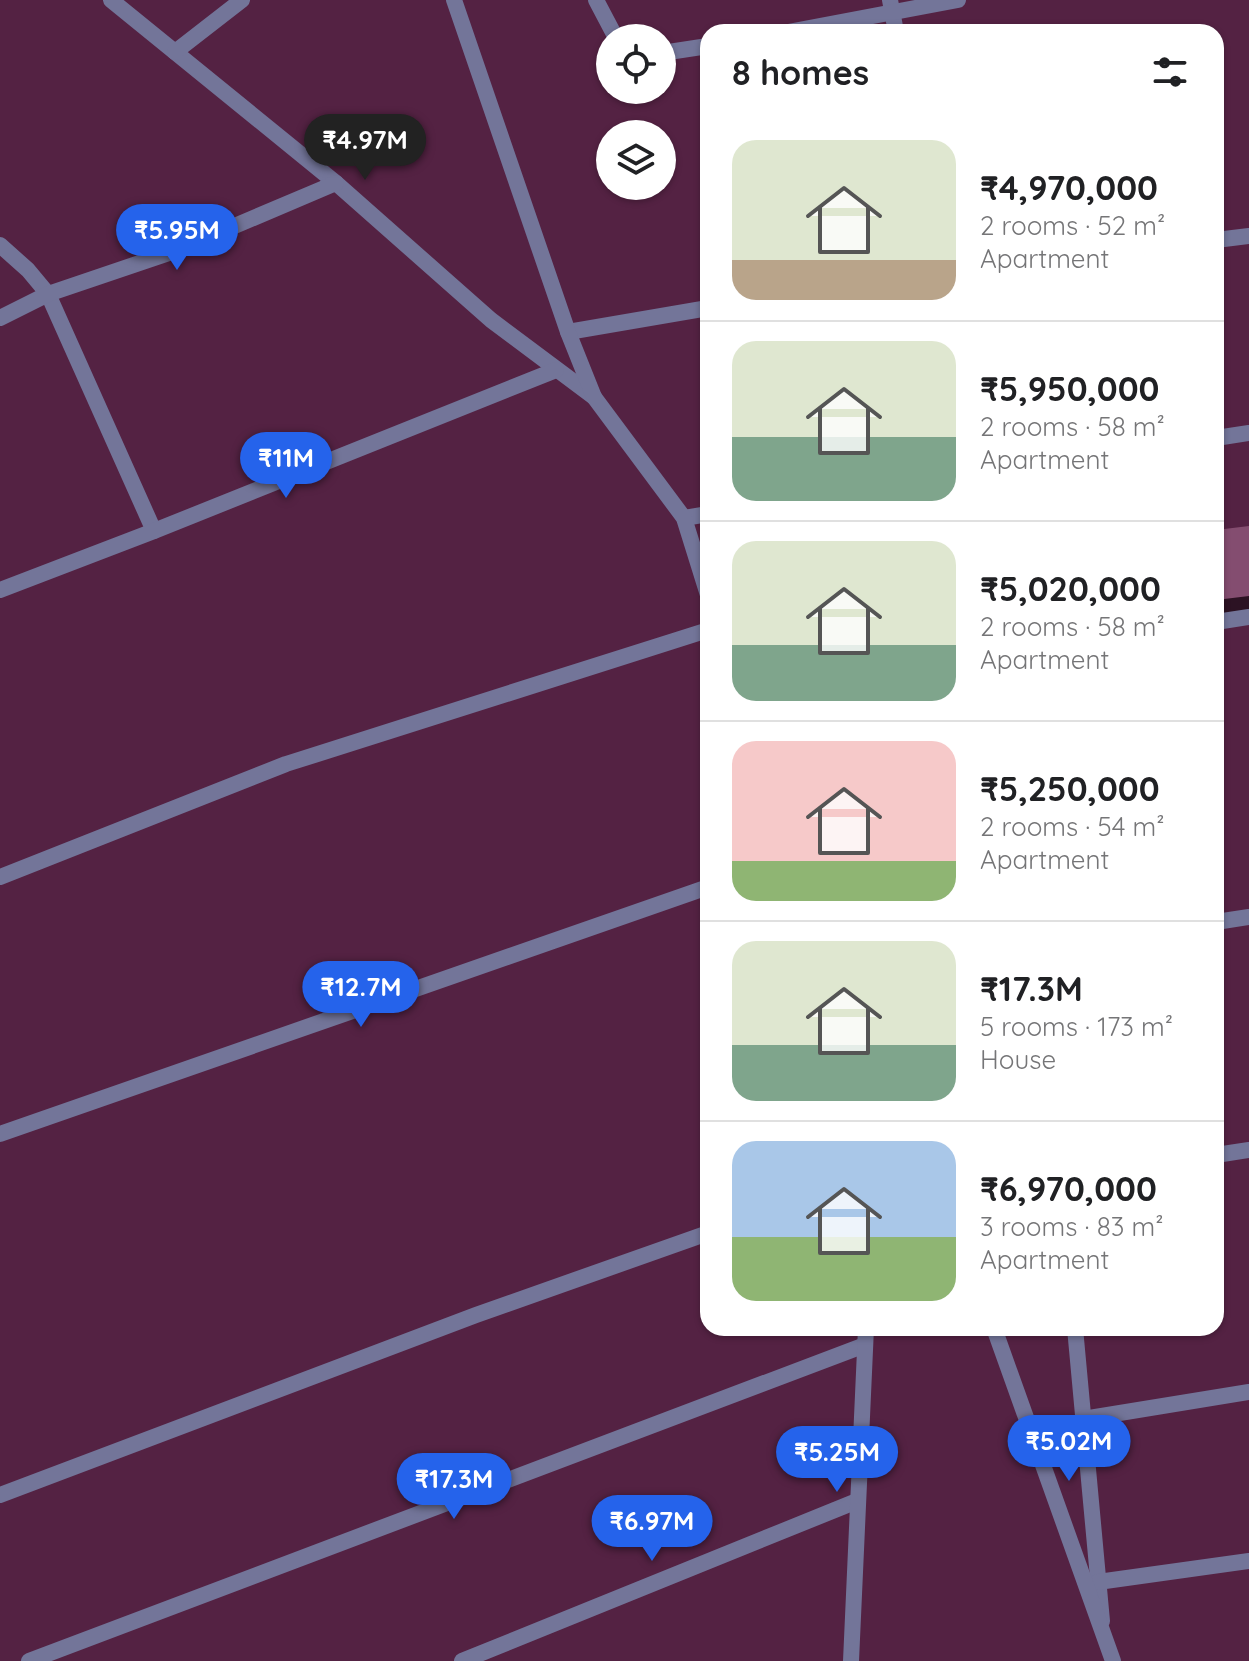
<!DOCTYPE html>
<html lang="en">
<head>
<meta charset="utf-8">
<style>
	body { margin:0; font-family:Quicksand,sans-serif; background:#f2f2f2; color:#202124; height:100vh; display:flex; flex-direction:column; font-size:30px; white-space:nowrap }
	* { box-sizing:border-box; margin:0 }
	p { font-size:26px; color:#757577 }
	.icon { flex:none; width:44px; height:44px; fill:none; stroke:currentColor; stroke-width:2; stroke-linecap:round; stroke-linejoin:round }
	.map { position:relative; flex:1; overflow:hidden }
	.drawer { position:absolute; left:700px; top:24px; width:524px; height:1312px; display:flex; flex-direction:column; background:#fff; border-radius:24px; box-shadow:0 2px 6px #0004 }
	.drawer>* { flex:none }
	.controls { position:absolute; left:596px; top:24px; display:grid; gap:16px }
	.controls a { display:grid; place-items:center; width:80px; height:80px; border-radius:50%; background:#fff; box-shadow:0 2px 6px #0004; font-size:40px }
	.price { position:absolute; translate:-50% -68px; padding:0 18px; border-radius:28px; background:#2563eb; color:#fff; font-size:26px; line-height:52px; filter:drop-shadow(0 2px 4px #0008) }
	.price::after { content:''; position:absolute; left:50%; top:48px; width:24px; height:18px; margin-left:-12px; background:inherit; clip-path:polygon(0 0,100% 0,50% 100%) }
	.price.active { background:#222; color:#fff }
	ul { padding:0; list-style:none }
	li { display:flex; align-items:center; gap:24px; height:200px; padding:0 32px }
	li+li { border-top:2px solid #e0e0e0 }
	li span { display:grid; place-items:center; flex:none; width:224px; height:160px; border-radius:24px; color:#555 }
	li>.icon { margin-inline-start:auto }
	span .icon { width:96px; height:96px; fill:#fffc; stroke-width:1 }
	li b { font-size:34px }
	h2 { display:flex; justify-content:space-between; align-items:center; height:96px; padding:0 32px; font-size:34px }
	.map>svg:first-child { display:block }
	.shadow { fill:#0007 }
	.building { fill:#844d70 }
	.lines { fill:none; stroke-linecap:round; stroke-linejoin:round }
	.minor { stroke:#737599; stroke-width:16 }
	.tertiary { stroke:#737599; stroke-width:16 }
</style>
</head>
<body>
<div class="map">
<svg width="1249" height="1661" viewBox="0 0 1249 1661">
	<rect width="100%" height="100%" fill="#542243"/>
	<polygon class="shadow" points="1249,528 1249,613 1216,617 1216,532"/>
	<polygon class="building" points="1249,526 1249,596 1216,600 1216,530"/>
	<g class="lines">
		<g class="minor">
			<polyline points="111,0 336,183 491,320 594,397"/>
			<polyline points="596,0 616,38"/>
			<polyline points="890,0 896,32"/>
			<polyline points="788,32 958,0"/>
			<polyline points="175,52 242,0"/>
			<polyline points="662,53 708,46"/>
			<polyline points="1216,240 1249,236"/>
			<polyline points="0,245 28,270 48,294 154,531"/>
			<polyline points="0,318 48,294 178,250 336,183"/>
			<polyline points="568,332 708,308"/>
			<polyline points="1216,438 1249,433"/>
			<polyline points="684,518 708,514"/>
			<polyline points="0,590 154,531 556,370"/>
			<polyline points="1216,622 1249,617"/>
			<polyline points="0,877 286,764 708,630"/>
			<polyline points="1216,922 1249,917"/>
			<polyline points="0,1134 708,887"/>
			<polyline points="1216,1155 1249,1150"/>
			<polyline points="1075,1328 1102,1621"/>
			<polyline points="1083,1419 1249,1392"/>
			<polyline points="0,1495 476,1315 708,1233"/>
			<polyline points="1098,1582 1249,1561"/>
			<polyline points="29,1661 865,1345"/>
			<polyline points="462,1661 857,1501"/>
			<polyline points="851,1661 866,1328"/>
		</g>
		<g class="tertiary">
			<polyline points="454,0 568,332 594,397 684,518 708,595"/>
			<polyline points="994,1328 1113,1661"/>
		</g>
	</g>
</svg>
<div class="controls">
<a><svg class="icon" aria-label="locate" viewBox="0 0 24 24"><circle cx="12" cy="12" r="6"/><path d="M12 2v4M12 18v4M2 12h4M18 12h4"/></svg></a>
<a><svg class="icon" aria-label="layers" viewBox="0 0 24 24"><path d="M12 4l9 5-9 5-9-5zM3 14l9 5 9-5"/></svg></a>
</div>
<b class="price active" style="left:365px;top:182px">₹4.97M</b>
<b class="price" style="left:177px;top:272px">₹5.95M</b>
<b class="price" style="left:286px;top:500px">₹11M</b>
<b class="price" style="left:361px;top:1029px">₹12.7M</b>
<b class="price" style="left:1069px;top:1483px">₹5.02M</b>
<b class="price" style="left:837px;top:1494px">₹5.25M</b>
<b class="price" style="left:454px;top:1521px">₹17.3M</b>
<b class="price" style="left:652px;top:1563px">₹6.97M</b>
<section class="drawer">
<h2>8 homes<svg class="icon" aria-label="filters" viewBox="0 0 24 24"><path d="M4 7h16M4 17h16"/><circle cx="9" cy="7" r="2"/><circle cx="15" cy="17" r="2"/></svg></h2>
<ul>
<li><span style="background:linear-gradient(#dfe7d0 75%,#b9a48a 0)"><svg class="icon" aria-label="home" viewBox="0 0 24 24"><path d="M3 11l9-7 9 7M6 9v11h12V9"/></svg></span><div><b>₹4,970,000</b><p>2 rooms · 52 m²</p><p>Apartment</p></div></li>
<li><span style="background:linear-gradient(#dfe7d0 60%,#7fa58c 0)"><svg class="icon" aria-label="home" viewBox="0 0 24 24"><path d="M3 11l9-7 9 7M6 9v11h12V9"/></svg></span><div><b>₹5,950,000</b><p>2 rooms · 58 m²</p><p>Apartment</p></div></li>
<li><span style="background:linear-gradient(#dfe7d0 65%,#7fa58c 0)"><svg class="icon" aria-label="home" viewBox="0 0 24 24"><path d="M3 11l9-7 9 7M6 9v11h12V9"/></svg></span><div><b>₹5,020,000</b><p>2 rooms · 58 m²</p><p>Apartment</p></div></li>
<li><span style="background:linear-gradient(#f6c9c9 75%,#8fb573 0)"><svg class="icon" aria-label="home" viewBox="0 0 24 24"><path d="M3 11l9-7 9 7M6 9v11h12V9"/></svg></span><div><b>₹5,250,000</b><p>2 rooms · 54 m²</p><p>Apartment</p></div></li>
<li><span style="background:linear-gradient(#dfe7d0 65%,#7fa58c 0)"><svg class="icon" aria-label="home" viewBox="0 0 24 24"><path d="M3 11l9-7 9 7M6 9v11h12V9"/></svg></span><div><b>₹17.3M</b><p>5 rooms · 173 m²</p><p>House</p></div></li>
<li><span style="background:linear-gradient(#a9c7e8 60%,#8fb573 0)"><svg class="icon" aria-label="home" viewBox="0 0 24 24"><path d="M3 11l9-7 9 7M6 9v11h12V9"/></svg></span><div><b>₹6,970,000</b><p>3 rooms · 83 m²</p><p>Apartment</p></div></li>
</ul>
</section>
</div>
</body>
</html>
